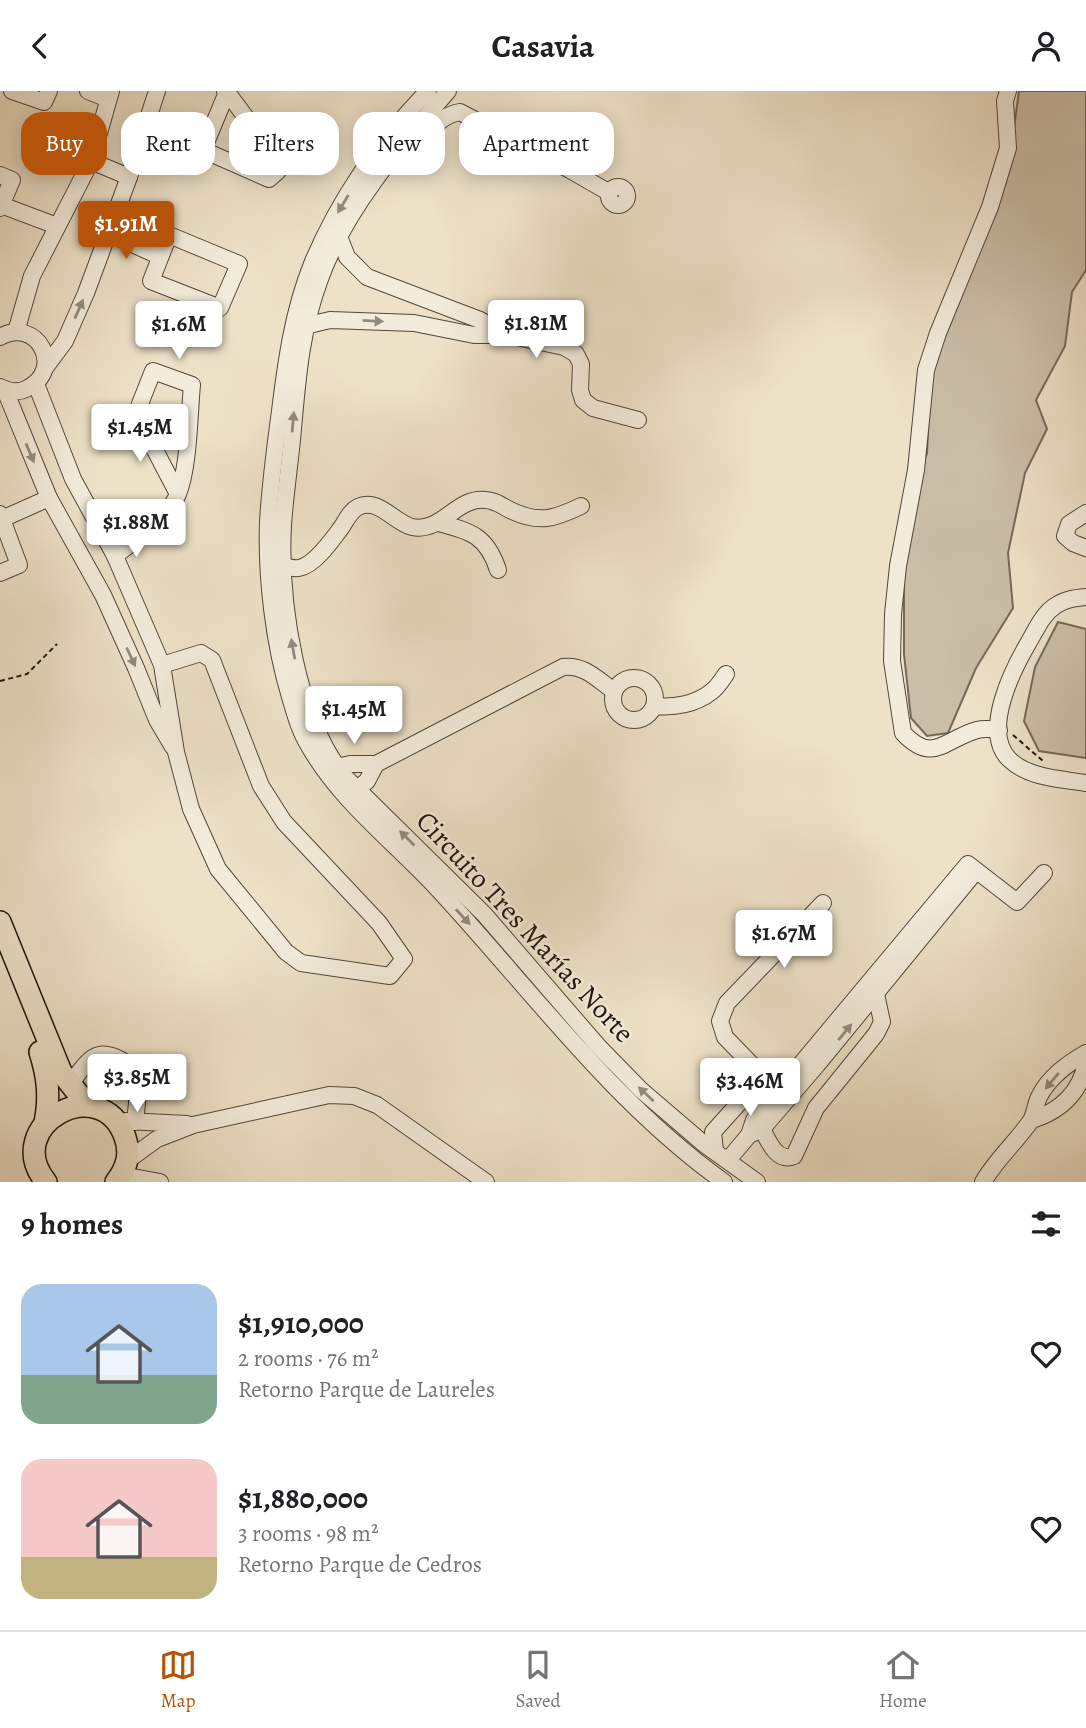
<!DOCTYPE html>
<html lang="en">
<head>
<meta charset="utf-8">
<style>
	body { margin:0; font-family:Alegreya,serif; background:#f6f6f6; color:#202124; height:100vh; display:flex; flex-direction:column; font-size:26px; white-space:nowrap }
	* { box-sizing:border-box; margin:0 }
	p { font-size:23px; color:#757577 }
	.icon { flex:none; width:38px; height:38px; fill:none; stroke:currentColor; stroke-width:2; stroke-linecap:round; stroke-linejoin:round }
	.map { position:relative; height:1091px; overflow:hidden }
	.side { display:flex; flex-direction:column; background:#fff; flex:1 }
	.side>* { flex:none }
	.hud { position:absolute; left:21px; top:21px; width:700px; height:63px; display:flex; gap:14px }
	.price { position:absolute; translate:-50% -60px; padding:0 16px; border-radius:7px; background:#fff; color:#222; font-size:23px; line-height:46px; filter:drop-shadow(0 2px 4px #0008) }
	.price::after { content:''; position:absolute; left:50%; top:42px; width:21px; height:16px; margin-left:-10px; background:inherit; clip-path:polygon(0 0,100% 0,50% 100%) }
	.price.active { background:#b45309; color:#fff }
	ul { padding:0; list-style:none }
	li { display:flex; align-items:center; gap:21px; height:175px; padding:0 21px }
	li span { display:grid; place-items:center; flex:none; width:196px; height:140px; border-radius:21px; color:#555 }
	li>.icon { margin-inline-start:auto }
	span .icon { width:84px; height:84px; fill:#fffc; stroke-width:1 }
	li b { font-size:30px }
	h2 { display:flex; justify-content:space-between; align-items:center; height:84px; padding:0 21px; font-size:30px }
	.pill { padding:0 24px; border-radius:21px; background:#fff; box-shadow:0 4px 18px #0003; font-size:24px; line-height:63px }
	.pill.active { background:#b45309; color:#fff }
	header { display:flex; justify-content:space-between; align-items:center; height:91px; padding:0 21px; background:#fff; font-size:32px; font-weight:700 }
	.menu { display:flex; justify-content:space-around; align-items:center; height:98px; border-top:2px solid #e0e0e0; background:#fff; font-size:19px; color:#757577 }
	.menu a { display:grid; justify-items:center; gap:4px }
	.menu .active { color:#b45309 }
	.map>svg:first-child { display:block }
	.green { fill:#cabea7; stroke:#74695a; stroke-width:2 }
	.lines { fill:none; stroke-linecap:round; stroke-linejoin:round }
	.minor-casing { stroke:#52473b; stroke-width:18 }
	.major-casing { stroke:#1e140c; stroke-width:24 }
	.path { stroke:#1e140c; stroke-width:2; stroke-dasharray:5 3.5; stroke-linecap:butt }
	.minor { stroke:#f3ecdb; stroke-width:16 }
	.major { stroke:#ede1c7; stroke-width:21 }
	.oneway { fill:#938b7e }
	.labels { text-anchor:middle; dominant-baseline:central; stroke-width:5; stroke-linejoin:round; paint-order:stroke }
	.street-label { font-size:28px; fill:#1e140c; stroke:#f3ecdb }
</style>
</head>
<body>
<header><svg class="icon" aria-label="back" viewBox="0 0 24 24"><path d="M15 5l-7 7 7 7"/></svg>Casavia<svg class="icon" aria-label="person" viewBox="0 0 24 24"><circle cx="12" cy="8" r="4"/><path d="M4 21q1-7 8-7t8 7"/></svg></header>
<div class="map">
<svg width="1086" height="1091" viewBox="0 0 1086 1091">
	<rect width="100%" height="100%" fill="#ede1c7"/>
	<filter id="stains"><feTurbulence type="fractalNoise" baseFrequency=".00286" numOctaves="4"/><feColorMatrix values="0 0 0 0 .2 0 0 0 0 .09 0 0 0 0 .02 0 0 0 .5 -.17"/></filter>
	<radialGradient id="worn" r=".72"><stop offset=".6" stop-color="#630" stop-opacity="0"/><stop offset="1" stop-color="#630" stop-opacity=".3"/></radialGradient>
	<g class="green">
		<polygon points="1019,0 1086,0 1086,179 1072,201 1065,255 1036,309 1047,338 1025,382 1008,462 1013,517 976,577 948,642 927,645 911,627 904,563 904,456 910,408 927,362 931,280 959,211 1013,44"/>
		<polygon points="1058,531 1086,538 1086,667 1039,660 1024,630 1035,576"/>
	</g>
	<g class="lines">
		<defs>
			<g id="minor">
				<polyline points="12,0 44,11 49,0"/>
				<polyline points="88,0 108,8"/>
				<polyline points="225,0 227,1 276,67 278,80 269,88 203,59 227,1"/>
				<path d="M 428,0 C 380,49 338,110 312,173 C 293,220 286,271 280,320 C 275,357 270,394 268,431 C 266,487 274,553 290,606 C 295,623 300,641 309,655 C 340,710 394,751 436,796 C 530,897 611,1010 724,1091"/>
				<path d="M 448,0 C 400,55 345,118 320,188 C 300,241 297,294 292,349 C 289,378 285,406 283,434 C 279,510 296,628 346,687 L 484,823 L 598,955 L 641,999 L 704,1053 L 757,1091"/>
				<path d="M 411,50 C 431,44 437,25 460,21 L 570,79 L 610,102"/>
				<polyline points="91,70 129,86"/>
				<polyline points="0,84 12,89 0,117"/>
				<circle cx="618" cy="105" r="9"/>
				<polyline points="1,114 57,135"/>
				<polyline points="108,142 159,165"/>
				<polygon points="169,144 239,173 220,217 151,190"/>
				<polyline points="340,148 347,166 367,186 480,229 506,243"/>
				<polyline points="305,235 330,229 414,232 474,244 508,244 564,256 576,263 581,273 580,299 583,309 593,317 638,329"/>
				<polyline points="16,241 32,185 91,70 111,0"/>
				<path d="M 0,246 C 36,225 67,278 26,298 C 18,302 8,300 0,296"/>
				<polyline points="45,277 65,250 86,202 129,86 157,0"/>
				<polyline points="36,293 73,388 115,465 162,574 176,661 191,718 218,778 286,861 301,872 390,885 404,868 379,832 284,731 261,695 212,569 201,562 162,574"/>
				<polyline points="5,299 49,407 103,504 136,577 157,629 173,656"/>
				<polyline points="1086,422 1069,433 1065,445 1073,452 1086,457"/>
				<polyline points="0,423 2,428 49,407"/>
				<path d="M 438,432 C 471,440 487,445 498,479"/>
				<path d="M 115,465 C 135,449 168,427 178,403 C 189,376 189,325 192,294 L 153,280 L 136,323 L 178,403"/>
				<path d="M 283,475 C 287,476 294,478 299,477 C 315,474 332,449 341,437 C 346,430 350,420 358,416 C 379,406 394,432 412,436 C 442,442 456,406 485,409 C 495,409 502,415 510,419 C 539,433 554,428 581,415"/>
				<polyline points="0,482 19,474 2,428"/>
				<path d="M 1086,506 C 1075,507 1065,508 1055,515 C 1043,523 1037,537 1030,549 C 1014,576 980,641 1010,669 C 1029,687 1061,688 1086,692"/>
				<circle cx="634" cy="608" r="21"/>
				<path d="M 655,615 C 674,617 696,613 711,601 C 717,597 722,589 726,583"/>
				<path d="M 999,639 C 992,638 984,637 977,639 C 945,648 933,674 903,642 L 892,570 L 893,523 L 898,475 L 916,379 L 926,279 L 938,242 L 990,116 L 1008,57 L 1005,10 L 1008,0"/>
				<path d="M 337,676 L 350,673 L 376,673 L 563,576 C 584,573 598,589 614,600"/>
				<polyline points="356,699 367,690 376,673"/>
				<path d="M 70,993 C 77,985 88,966 99,964 C 113,961 131,974 140,984 L 135,1031"/>
				<path d="M 1032,1029 C 1060,1020 1080,1002 1086,972"/>
				<polyline points="126,1030 187,1033"/>
				<path d="M 762,1038 C 769,1051 777,1072 794,1065 L 816,1017 L 876,943 L 882,931 L 876,903"/>
				<polyline points="749,1044 754,1029 968,773 1017,811 1044,782"/>
				<polyline points="715,1060 713,1041 748,1002 756,989 754,976 725,946 720,930 727,912 823,812"/>
				<polyline points="128,1069 157,1048 193,1034 329,1004 354,1005 377,1014 486,1091"/>
				<polyline points="728,1069 749,1044 762,1038 817,974 976,780"/>
				<polyline points="122,1084 160,1091"/>
				<path d="M 983,1091 C 996,1069 1015,1052 1030,1031 C 1035,1024 1035,1014 1039,1006 C 1049,986 1067,973 1086,962"/>
			</g>
			<g id="major">
				<polyline points="0,831 61,981 88,1015"/>
				<path d="M 40,961 C 48,986 50,1006 45,1032"/>
				<path d="M 46,1091 C 0,1034 101,979 125,1046 C 131,1063 127,1077 116,1091"/>
			</g>
		</defs>
		<use href="#minor" class="minor-casing"/>
		<use href="#major" class="major-casing"/>
		<g class="path">
			<polyline points="0,590 27,583 57,553"/>
			<polyline points="1013,644 1043,670"/>
		</g>
		<use href="#minor" class="minor"/>
		<use href="#major" class="major"/>
	</g>
	<defs><path id="oneway-solid" d="M-6-.8H1V-3.2L6.5 0L1 3.2V.8H-6Z" transform="scale(1.75)"/></defs>
	<g class="oneway">
		<use href="#oneway-solid" transform="translate(343 113) rotate(121)"/>
		<use href="#oneway-solid" transform="translate(79 218) rotate(-66)"/>
		<use href="#oneway-solid" transform="translate(373 230) rotate(3)"/>
		<use href="#oneway-solid" transform="translate(293 331) rotate(-85)"/>
		<use href="#oneway-solid" transform="translate(30 362) rotate(67)"/>
		<use href="#oneway-solid" transform="translate(293 558) rotate(-100)"/>
		<use href="#oneway-solid" transform="translate(131 566) rotate(65)"/>
		<use href="#oneway-solid" transform="translate(407 747) rotate(-135)"/>
		<use href="#oneway-solid" transform="translate(463 826) rotate(47)"/>
		<use href="#oneway-solid" transform="translate(845 941) rotate(-51)"/>
		<use href="#oneway-solid" transform="translate(1052 990) rotate(130)"/>
		<use href="#oneway-solid" transform="translate(646 1003) rotate(-137)"/>
	</g>
	<g class="labels">
		<g class="street-label">
			<text transform="translate(525 836) rotate(47)">Circuito Tres Marías Norte</text>
		</g>
	</g>
	<rect width="100%" height="100%" filter="url(#stains)"/>
	<rect width="100%" height="100%" fill="url(#worn)"/>
</svg>
<b class="price active" style="left:126px;top:170px">$1.91M</b>
<b class="price" style="left:536px;top:269px">$1.81M</b>
<b class="price" style="left:179px;top:270px">$1.6M</b>
<b class="price" style="left:140px;top:373px">$1.45M</b>
<b class="price" style="left:136px;top:468px">$1.88M</b>
<b class="price" style="left:354px;top:655px">$1.45M</b>
<b class="price" style="left:784px;top:879px">$1.67M</b>
<b class="price" style="left:137px;top:1023px">$3.85M</b>
<b class="price" style="left:750px;top:1027px">$3.46M</b>
<div class="hud">
<a class="pill active">Buy</a>
<a class="pill">Rent</a>
<a class="pill">Filters</a>
<a class="pill">New</a>
<a class="pill">Apartment</a>
</div>
</div>
<section class="side">
<h2>9 homes<svg class="icon" aria-label="filters" viewBox="0 0 24 24"><path d="M4 7h16M4 17h16"/><circle cx="9" cy="7" r="2"/><circle cx="15" cy="17" r="2"/></svg></h2>
<ul>
<li><span style="background:linear-gradient(#a9c7e8 65%,#7fa58c 0)"><svg class="icon" aria-label="home" viewBox="0 0 24 24"><path d="M3 11l9-7 9 7M6 9v11h12V9"/></svg></span><div><b>$1,910,000</b><p>2 rooms · 76 m²</p><p>Retorno Parque de Laureles</p></div><svg class="icon" aria-label="heart" viewBox="0 0 24 24"><path d="M12 20l-8-8c-3-5 5-10 8-4 3-6 11-1 8 4z"/></svg></li>
<li><span style="background:linear-gradient(#f6c9c9 70%,#c2b280 0)"><svg class="icon" aria-label="home" viewBox="0 0 24 24"><path d="M3 11l9-7 9 7M6 9v11h12V9"/></svg></span><div><b>$1,880,000</b><p>3 rooms · 98 m²</p><p>Retorno Parque de Cedros</p></div><svg class="icon" aria-label="heart" viewBox="0 0 24 24"><path d="M12 20l-8-8c-3-5 5-10 8-4 3-6 11-1 8 4z"/></svg></li>
</ul>
</section>
<nav class="menu">
<a class="active"><svg class="icon" aria-label="map" viewBox="0 0 24 24"><path d="M3 6l6-2 6 2 6-2v14l-6 2-6-2-6 2zM9 4v14M15 6v14"/></svg>Map</a>
<a><svg class="icon" aria-label="saved" viewBox="0 0 24 24"><path d="M7 4h10v16l-5-4-5 4z"/></svg>Saved</a>
<a><svg class="icon" aria-label="home" viewBox="0 0 24 24"><path d="M3 11l9-7 9 7M6 9v11h12V9"/></svg>Home</a>
</nav>
</body>
</html>
